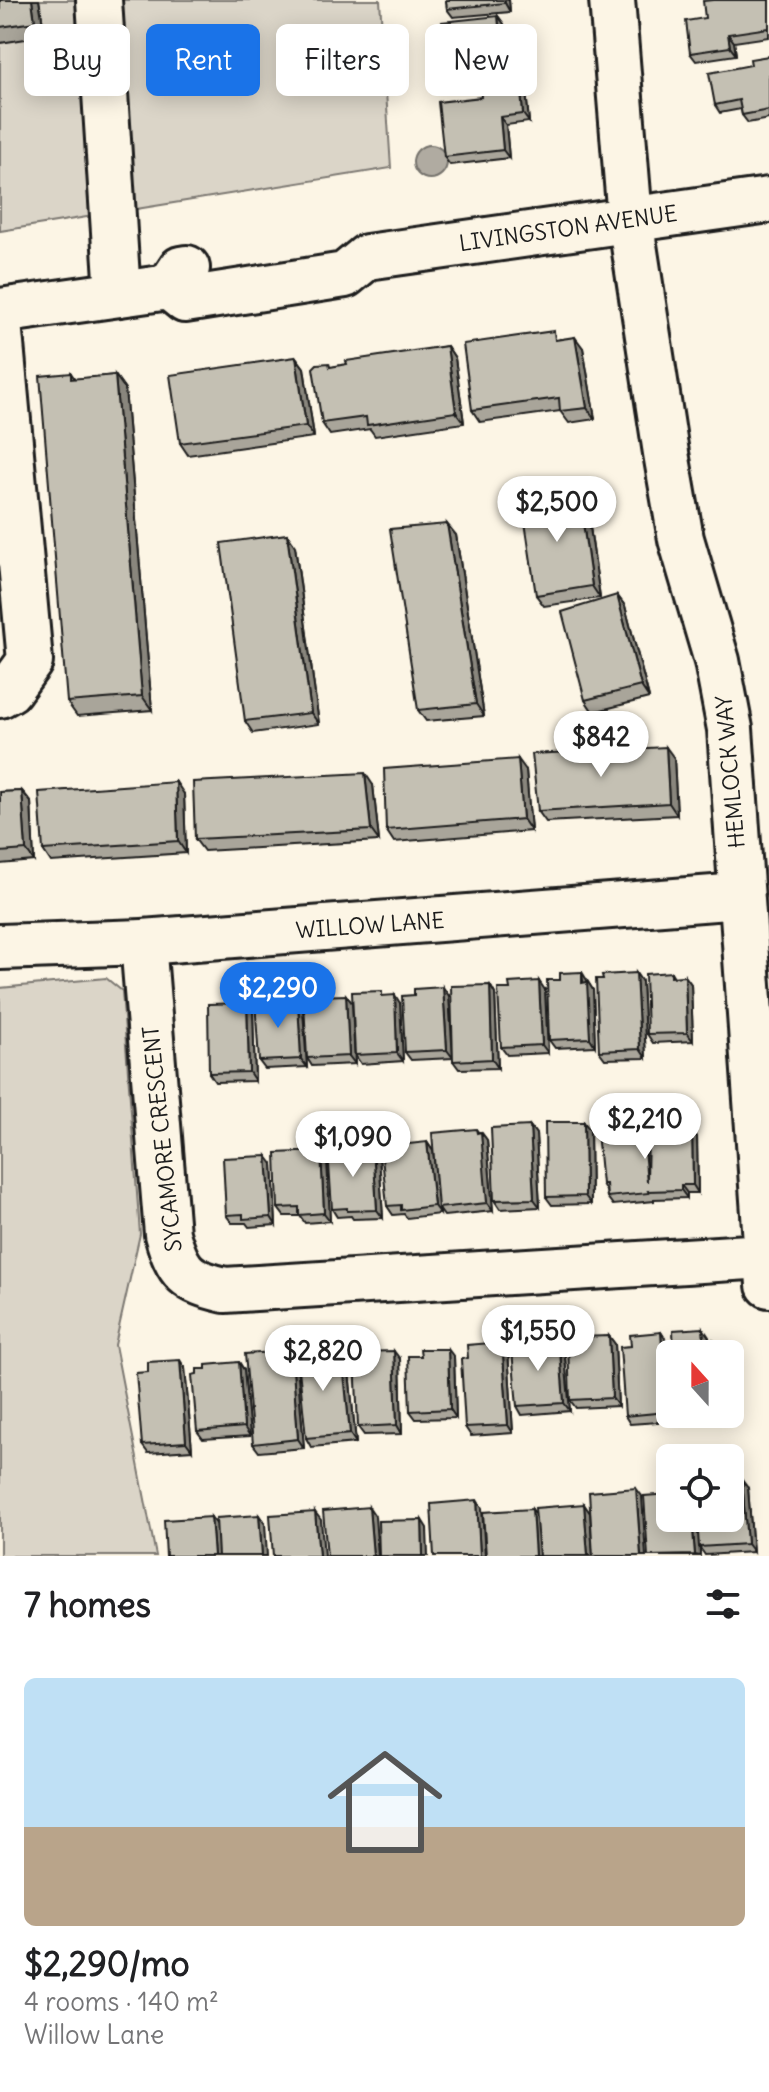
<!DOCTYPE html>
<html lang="en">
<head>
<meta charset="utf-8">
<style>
	body { margin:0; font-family:Delius,sans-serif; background:#f2f2f2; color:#202124; height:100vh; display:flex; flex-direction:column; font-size:30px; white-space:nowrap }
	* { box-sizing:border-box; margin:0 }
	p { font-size:26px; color:#757577 }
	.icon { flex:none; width:44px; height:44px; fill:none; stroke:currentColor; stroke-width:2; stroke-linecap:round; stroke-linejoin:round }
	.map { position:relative; height:1556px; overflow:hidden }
	.panel { display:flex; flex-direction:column; background:#fff; flex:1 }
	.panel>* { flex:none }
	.guide { position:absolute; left:24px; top:24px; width:722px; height:72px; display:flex; gap:16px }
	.needle { width:52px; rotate:339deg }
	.tools { position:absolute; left:656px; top:1340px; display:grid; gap:16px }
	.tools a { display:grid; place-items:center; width:88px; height:88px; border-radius:12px; background:#fff; box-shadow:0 4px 20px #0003; font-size:40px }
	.price { position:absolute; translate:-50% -68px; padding:0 18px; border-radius:28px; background:#fff; color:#222; font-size:26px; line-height:52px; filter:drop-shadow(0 2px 4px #0008) }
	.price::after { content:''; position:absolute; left:50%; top:48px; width:24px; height:18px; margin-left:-12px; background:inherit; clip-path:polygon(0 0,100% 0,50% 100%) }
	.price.on { background:#1a73e8; color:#fff }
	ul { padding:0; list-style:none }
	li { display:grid; align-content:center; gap:16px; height:424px; padding:0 24px }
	li span { display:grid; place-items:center; height:248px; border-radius:12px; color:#555 }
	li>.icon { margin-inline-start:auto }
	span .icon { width:144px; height:144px; fill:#fffc; stroke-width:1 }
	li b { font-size:34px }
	h2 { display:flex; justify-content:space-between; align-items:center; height:96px; padding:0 24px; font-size:34px }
	.chip { padding:0 28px; border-radius:12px; background:#fff; box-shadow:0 4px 20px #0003; font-size:28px; line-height:72px }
	.chip.on { background:#1a73e8; color:#fff }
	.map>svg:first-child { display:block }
	.green { fill:#dbd5c8; stroke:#7c7872; stroke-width:2 }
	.water { fill:#b0aba1; stroke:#75726c; stroke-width:2 }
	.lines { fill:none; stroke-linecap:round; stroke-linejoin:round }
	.minor-casing { stroke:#1c1c1c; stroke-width:50 }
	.major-casing { stroke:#1c1c1c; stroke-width:50 }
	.minor { stroke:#fcf5e5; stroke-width:44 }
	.major { stroke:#fcf5e5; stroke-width:44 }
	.wall { fill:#a9a59a; stroke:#1c1c1c; stroke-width:2 }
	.shaded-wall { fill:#89867d; stroke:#1c1c1c; stroke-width:2 }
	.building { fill:#c4c0b3; stroke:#1c1c1c; stroke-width:2 }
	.labels { text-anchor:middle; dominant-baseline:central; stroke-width:7; stroke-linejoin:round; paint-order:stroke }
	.street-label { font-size:22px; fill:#1c1c1c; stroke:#fcf5e5 }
</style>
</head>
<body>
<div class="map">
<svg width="769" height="1556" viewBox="0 0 769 1556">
	<rect width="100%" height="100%" fill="#fcf5e5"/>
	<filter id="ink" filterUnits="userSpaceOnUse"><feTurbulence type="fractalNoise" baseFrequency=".0125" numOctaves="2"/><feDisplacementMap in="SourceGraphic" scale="16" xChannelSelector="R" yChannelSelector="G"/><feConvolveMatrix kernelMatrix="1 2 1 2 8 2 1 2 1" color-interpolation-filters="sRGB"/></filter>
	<g filter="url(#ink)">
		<g class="green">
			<polygon points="0,0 380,0 391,168 0,231"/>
			<polygon points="106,978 122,991 140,1234 115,1345 156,1556 0,1556 0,988"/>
		</g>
		<circle class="water" cx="430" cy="162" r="17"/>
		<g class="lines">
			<defs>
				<g id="minor">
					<polyline points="99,0 118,294"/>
					<polyline points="612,0 630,219 666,453 681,539 717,661 730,729 769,1285"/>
					<polyline points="0,333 30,661 9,690 0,695"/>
					<path d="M 143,942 L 167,1234 C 178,1273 186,1281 225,1290 L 765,1256"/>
					<polyline points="0,947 143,942 740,896"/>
				</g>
				<g id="major">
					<polyline points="169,287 185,300 345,275 367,257 769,200"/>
					<polyline points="0,311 169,287 181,269 187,268"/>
				</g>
			</defs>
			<use href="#minor" class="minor-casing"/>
			<use href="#major" class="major-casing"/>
			<use href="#minor" class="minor"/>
			<use href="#major" class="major"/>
		</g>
		<g class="wall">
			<polygon points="0,0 39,0 45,36 0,43"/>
			<polygon points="446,0 509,0 510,12 453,17 447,9"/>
			<polygon points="769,0 769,37 734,42 736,55 696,61 690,53 705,18"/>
			<polygon points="498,16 504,24 506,47 519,45 525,53 528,83 521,84 526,91 529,122 506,125 509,158 450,165 444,157 481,97 492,85 490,82 445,87 439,78 446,50"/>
			<polygon points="204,47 210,83 174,88 168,80"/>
			<polygon points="769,56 769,119 748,123 742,115 741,109 720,113 715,105 751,65"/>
			<polygon points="560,339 583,348 595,419 569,423 560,411 480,422 472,410"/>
			<polygon points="447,346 455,358 464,423 375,436 370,429 330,435 322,423 332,367"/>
			<polygon points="296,357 304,368 314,437 188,455 180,443"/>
			<polygon points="71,373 75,379 115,375 125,389 152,710 77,716 67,702"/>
			<polygon points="579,495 587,506 600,598 544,606 536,595"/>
			<polygon points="456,535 484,716 426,721 418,710"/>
			<polygon points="295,546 319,724 253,733 245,721"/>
			<polygon points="617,595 625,606 649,698 593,712 585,700"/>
			<polygon points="674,758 677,815 546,822 538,811"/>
			<polygon points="526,770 531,831 394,842 386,830"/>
			<polygon points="373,785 379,841 204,851 195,839"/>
			<polygon points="22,791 31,802 34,861 0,864 0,792"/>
			<polygon points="184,794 186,853 51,862 43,850"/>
			<polygon points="671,972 674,977 685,976 691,984 693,1041 653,1043 647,1034"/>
			<polygon points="587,981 593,990 595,1046 555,1048 549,1040"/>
			<polygon points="642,982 646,1058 605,1059 599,1051"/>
			<polygon points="490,985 495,994 498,1068 459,1069 453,1061"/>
			<polygon points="545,990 548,1053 507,1055 501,1047"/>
			<polygon points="346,995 352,1003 355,1064 312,1066 307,1058"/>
			<polygon points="385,996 400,1003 403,1061 361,1064 355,1055"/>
			<polygon points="449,996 453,1058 411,1060 405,1052"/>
			<polygon points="285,998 288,1003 303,1010 307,1067 265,1069 259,1061"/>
			<polygon points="253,1011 255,1081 215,1082 209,1073"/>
			<polygon points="530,1126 536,1134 540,1207 500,1209 494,1200"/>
			<polygon points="692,1129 697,1137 698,1193 687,1193 687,1198 654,1199 654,1201 613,1205 607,1197 606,1191 602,1184 648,1135"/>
			<polygon points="590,1130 591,1204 552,1205 546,1197"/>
			<polygon points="479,1132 481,1132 487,1140 493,1211 444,1216 439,1209 440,1214 407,1218 404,1214 393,1215 387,1206 427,1142 433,1151"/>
			<polygon points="379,1156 383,1218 353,1219 351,1216 337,1217 332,1209"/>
			<polygon points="327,1159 330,1221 305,1223 300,1216 284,1216 278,1208"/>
			<polygon points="273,1164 276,1225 249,1227 246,1223 232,1223 226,1215"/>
			<polygon points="661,1332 666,1340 672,1421 630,1424 625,1416"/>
			<polygon points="609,1336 615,1344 618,1406 576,1408 570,1400 579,1343"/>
			<polygon points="326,1347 331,1354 348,1361 356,1443 311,1447 306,1438"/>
			<polygon points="564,1347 570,1411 522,1415 517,1406 516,1350"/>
			<polygon points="508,1350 513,1433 471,1436 465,1427 468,1358"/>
			<polygon points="276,1357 297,1364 304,1448 259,1452 253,1444"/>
			<polygon points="454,1357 456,1418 416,1419 410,1411"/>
			<polygon points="400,1359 402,1434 364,1435 358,1427"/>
			<polygon points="239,1362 244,1370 250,1436 203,1439 197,1431 197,1374 206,1369"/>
			<polygon points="185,1368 192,1450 148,1453 142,1445"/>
			<polygon points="678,1414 724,1414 724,1420 683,1422"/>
			<polygon points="748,1488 753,1552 705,1555 700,1548 700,1556 648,1556 670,1518"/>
		</g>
		<g class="shaded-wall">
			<polygon points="32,0 39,0 45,36 35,22"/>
			<polygon points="504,0 509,0 510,12 505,3"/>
			<polygon points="498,16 504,24 507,56 501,47"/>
			<polygon points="728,34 734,42 736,55 730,47"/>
			<polygon points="199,38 204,47 210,83 204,75"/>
			<polygon points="519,45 525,53 528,83 522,75"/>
			<polygon points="520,82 526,91 529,122 523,114"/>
			<polygon points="500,117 506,125 509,158 503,150"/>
			<polygon points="575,337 583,348 595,419 587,408"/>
			<polygon points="447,346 455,358 464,423 456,412"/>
			<polygon points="296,357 304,368 314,437 306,426"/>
			<polygon points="115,375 125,389 152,710 142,696"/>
			<polygon points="579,495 587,506 600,598 592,586"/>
			<polygon points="447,524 456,535 484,716 476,704"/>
			<polygon points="287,534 295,546 319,724 311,713"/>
			<polygon points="617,595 625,606 649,698 641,686"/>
			<polygon points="666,747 674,758 677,815 669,803"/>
			<polygon points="518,759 526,770 531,831 523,819"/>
			<polygon points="365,773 373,785 379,841 371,830"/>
			<polygon points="176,782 184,794 186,853 178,841"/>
			<polygon points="22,791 31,802 34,861 26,850"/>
			<polygon points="582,972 593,990 595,1046 590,1038"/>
			<polygon points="636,973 642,982 646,1058 640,1049"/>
			<polygon points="685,976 691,984 693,1041 687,1033"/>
			<polygon points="539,981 545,990 548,1053 542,1045"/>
			<polygon points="490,985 495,994 498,1068 492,1059"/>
			<polygon points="443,987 449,996 453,1058 447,1050"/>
			<polygon points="346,995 352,1003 355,1064 349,1056"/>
			<polygon points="395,995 400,1003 403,1061 397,1053"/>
			<polygon points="298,1002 303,1010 307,1067 301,1059"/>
			<polygon points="247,1003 253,1011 255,1081 249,1072"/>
			<polygon points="584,1122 590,1130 591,1204 585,1196"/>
			<polygon points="530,1126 536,1134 540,1207 534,1199"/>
			<polygon points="642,1128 648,1136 647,1182"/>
			<polygon points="476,1129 482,1137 481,1132 487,1140 493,1211 487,1203"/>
			<polygon points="692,1129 697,1137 698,1193 693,1185"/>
			<polygon points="427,1142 433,1151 440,1214 434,1206"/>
			<polygon points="373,1148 379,1156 383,1218 377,1210"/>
			<polygon points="321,1151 327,1159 330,1221 324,1213"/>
			<polygon points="267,1156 273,1164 276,1225 271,1217"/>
			<polygon points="681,1185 687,1193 687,1198 681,1190"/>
			<polygon points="703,1328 709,1337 710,1350 704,1342"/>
			<polygon points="661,1332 666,1340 670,1390 670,1414 672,1414 672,1421 666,1412"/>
			<polygon points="609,1336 615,1344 618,1406 612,1398"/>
			<polygon points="559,1338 564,1347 570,1411 564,1403"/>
			<polygon points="714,1341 720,1350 720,1354 715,1354"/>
			<polygon points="502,1342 508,1350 513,1433 508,1425"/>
			<polygon points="448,1349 454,1357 456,1418 450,1409"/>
			<polygon points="394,1351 400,1359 402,1434 397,1425"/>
			<polygon points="342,1353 348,1361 356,1443 350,1434"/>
			<polygon points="292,1356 297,1364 304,1448 298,1439"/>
			<polygon points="180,1360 185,1368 192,1450 186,1442"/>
			<polygon points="239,1362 244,1370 250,1436 244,1427"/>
			<polygon points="742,1480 748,1488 753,1552 747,1544"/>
			<polygon points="636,1488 642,1496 646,1556 641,1556"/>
			<polygon points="477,1500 482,1508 485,1556 480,1556"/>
			<polygon points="584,1504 590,1513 593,1556 588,1556"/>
			<polygon points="369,1507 375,1516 378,1556 373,1556"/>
			<polygon points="532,1509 538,1517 540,1556 535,1556"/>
			<polygon points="315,1512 321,1520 324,1556 319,1556"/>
			<polygon points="259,1515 265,1523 267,1556 262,1556"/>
			<polygon points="211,1517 217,1525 219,1556 214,1556"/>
			<polygon points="692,1518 698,1518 700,1556 695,1555"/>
			<polygon points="422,1520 427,1528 428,1556 423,1556"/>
		</g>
		<g class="building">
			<polygon points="0,0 32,0 35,22 0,27"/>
			<polygon points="446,0 504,0 505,3 447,9"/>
			<polygon points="713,0 769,0 769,28 728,34 730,47 690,53 686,21 705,18 703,1"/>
			<polygon points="498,16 501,47 519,45 522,75 487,78 487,73 439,78 436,51 446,50 442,22"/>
			<polygon points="199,38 204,75 168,80 163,43"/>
			<polygon points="769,56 769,110 742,115 739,100 715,105 709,73 751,65 750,59"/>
			<polygon points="520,82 523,114 500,117 503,150 444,157 438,102 481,97 480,87"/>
			<polygon points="554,331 555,340 575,337 587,408 560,411 559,398 472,410 463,344"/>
			<polygon points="447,346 456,412 367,425 366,417 322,423 313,368 317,364 329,363 330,367 347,364 346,361"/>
			<polygon points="296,357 306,426 180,443 170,375"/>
			<polygon points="71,373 71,379 115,375 142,696 67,702 40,376"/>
			<polygon points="579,495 592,586 536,595 522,502"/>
			<polygon points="447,524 476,704 418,710 390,529"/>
			<polygon points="287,534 311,713 245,721 221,543"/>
			<polygon points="617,595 641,686 585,700 562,612"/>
			<polygon points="666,747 669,803 538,811 532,754"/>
			<polygon points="518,759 523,819 386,830 384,769"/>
			<polygon points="365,773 371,830 195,839 193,782"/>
			<polygon points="176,782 178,841 43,850 39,792"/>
			<polygon points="22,791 26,850 0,852 0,792"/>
			<polygon points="582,972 582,983 587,982 590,1038 549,1040 547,980 560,980 560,973"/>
			<polygon points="671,972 671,977 685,976 687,1033 647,1034 645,974"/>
			<polygon points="636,973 640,1049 599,1051 596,979 603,979 602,975"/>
			<polygon points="539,981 542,1045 501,1047 498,989 510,989 509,983"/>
			<polygon points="490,985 492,1059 453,1061 451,986"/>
			<polygon points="443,987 447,1050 405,1052 402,996 414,995 414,989"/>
			<polygon points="382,991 382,996 395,995 397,1053 355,1055 352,992"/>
			<polygon points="346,995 349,1056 307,1058 304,1003 318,1002 317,996"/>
			<polygon points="285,998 285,1003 298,1002 301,1059 259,1061 255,1000"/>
			<polygon points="247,1003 249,1072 209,1073 208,1004"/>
			<polygon points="545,1122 584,1122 585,1196 546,1197"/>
			<polygon points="530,1126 534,1199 494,1200 491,1128"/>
			<polygon points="642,1128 647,1182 648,1130 692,1129 693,1185 681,1185 681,1190 648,1191 649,1193 607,1197 606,1184 602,1184 597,1132"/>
			<polygon points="476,1129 477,1133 481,1132 487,1203 438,1208 432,1133"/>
			<polygon points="427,1142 434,1206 401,1210 401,1205 387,1206 381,1147"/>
			<polygon points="373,1148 377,1210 347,1211 347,1208 332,1209 328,1150"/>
			<polygon points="321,1151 324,1213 299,1215 299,1207 278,1208 276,1153"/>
			<polygon points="267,1156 271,1217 243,1219 243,1214 226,1215 223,1158"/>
			<polygon points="703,1328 704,1342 714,1341 715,1354 674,1354 673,1330"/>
			<polygon points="661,1332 666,1412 625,1416 620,1347 631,1346 630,1335"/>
			<polygon points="609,1336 612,1398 570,1400 568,1344 579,1343 579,1337"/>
			<polygon points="559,1338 564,1403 517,1406 512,1350 516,1350 516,1346 527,1345 526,1341"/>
			<polygon points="502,1342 508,1425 465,1427 461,1359 468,1358 467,1345"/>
			<polygon points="326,1347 327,1355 342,1353 350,1434 306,1438 297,1349"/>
			<polygon points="420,1349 448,1349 450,1409 410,1411 408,1356 421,1356"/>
			<polygon points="394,1351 397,1425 358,1427 355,1356 361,1356 361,1352"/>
			<polygon points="273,1352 273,1357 292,1356 298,1439 253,1444 245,1354"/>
			<polygon points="180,1360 186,1442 142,1445 136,1373 148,1372 148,1362"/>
			<polygon points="239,1362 244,1427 197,1431 192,1375 197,1374 197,1369 206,1369 206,1365"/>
			<polygon points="730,1480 742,1480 747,1544 699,1547 697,1518 730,1518"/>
			<polygon points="636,1488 641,1556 593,1556 589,1492"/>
			<polygon points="670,1494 670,1518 692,1518 695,1555 648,1556 644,1496"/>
			<polygon points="477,1500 480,1556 434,1556 431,1504"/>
			<polygon points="584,1504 588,1556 539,1556 535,1508"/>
			<polygon points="369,1507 373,1556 327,1556 323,1511"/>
			<polygon points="532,1509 535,1556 486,1556 483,1512"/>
			<polygon points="315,1512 319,1556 273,1556 270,1515"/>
			<polygon points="259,1515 262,1556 218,1556 216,1518"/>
			<polygon points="211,1517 214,1556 166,1556 164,1520"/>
			<polygon points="422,1520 423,1556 379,1556 378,1521"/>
		</g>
	</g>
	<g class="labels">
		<g class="street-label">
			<text transform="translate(568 228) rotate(-8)">LIVINGSTON AVENUE</text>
			<text transform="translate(730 772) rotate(-95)">HEMLOCK WAY</text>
			<text transform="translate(370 925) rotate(-4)">WILLOW LANE</text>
			<text transform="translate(162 1139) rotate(-96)">SYCAMORE CRESCENT</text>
		</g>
	</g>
</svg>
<div class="tools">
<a><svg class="needle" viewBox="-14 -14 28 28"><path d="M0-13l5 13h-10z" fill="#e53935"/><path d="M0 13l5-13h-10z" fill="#757577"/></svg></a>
<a><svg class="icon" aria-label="locate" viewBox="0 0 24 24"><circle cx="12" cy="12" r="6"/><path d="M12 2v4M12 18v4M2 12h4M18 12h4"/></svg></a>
</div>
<b class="price" style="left:557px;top:544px">$2,500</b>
<b class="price" style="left:601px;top:779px">$842</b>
<b class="price on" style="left:278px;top:1030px">$2,290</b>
<b class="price" style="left:645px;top:1161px">$2,210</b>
<b class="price" style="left:353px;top:1179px">$1,090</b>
<b class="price" style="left:538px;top:1373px">$1,550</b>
<b class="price" style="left:323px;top:1393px">$2,820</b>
<div class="guide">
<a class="chip">Buy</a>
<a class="chip on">Rent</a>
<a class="chip">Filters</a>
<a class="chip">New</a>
</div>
</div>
<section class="panel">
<h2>7 homes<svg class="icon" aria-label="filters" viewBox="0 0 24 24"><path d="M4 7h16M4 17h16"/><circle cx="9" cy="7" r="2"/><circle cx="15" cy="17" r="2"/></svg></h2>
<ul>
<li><span style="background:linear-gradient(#bfe0f5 60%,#b9a48a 0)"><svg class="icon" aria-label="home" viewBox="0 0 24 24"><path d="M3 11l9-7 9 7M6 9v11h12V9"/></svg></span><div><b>$2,290/mo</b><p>4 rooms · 140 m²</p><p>Willow Lane</p></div></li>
</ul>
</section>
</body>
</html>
